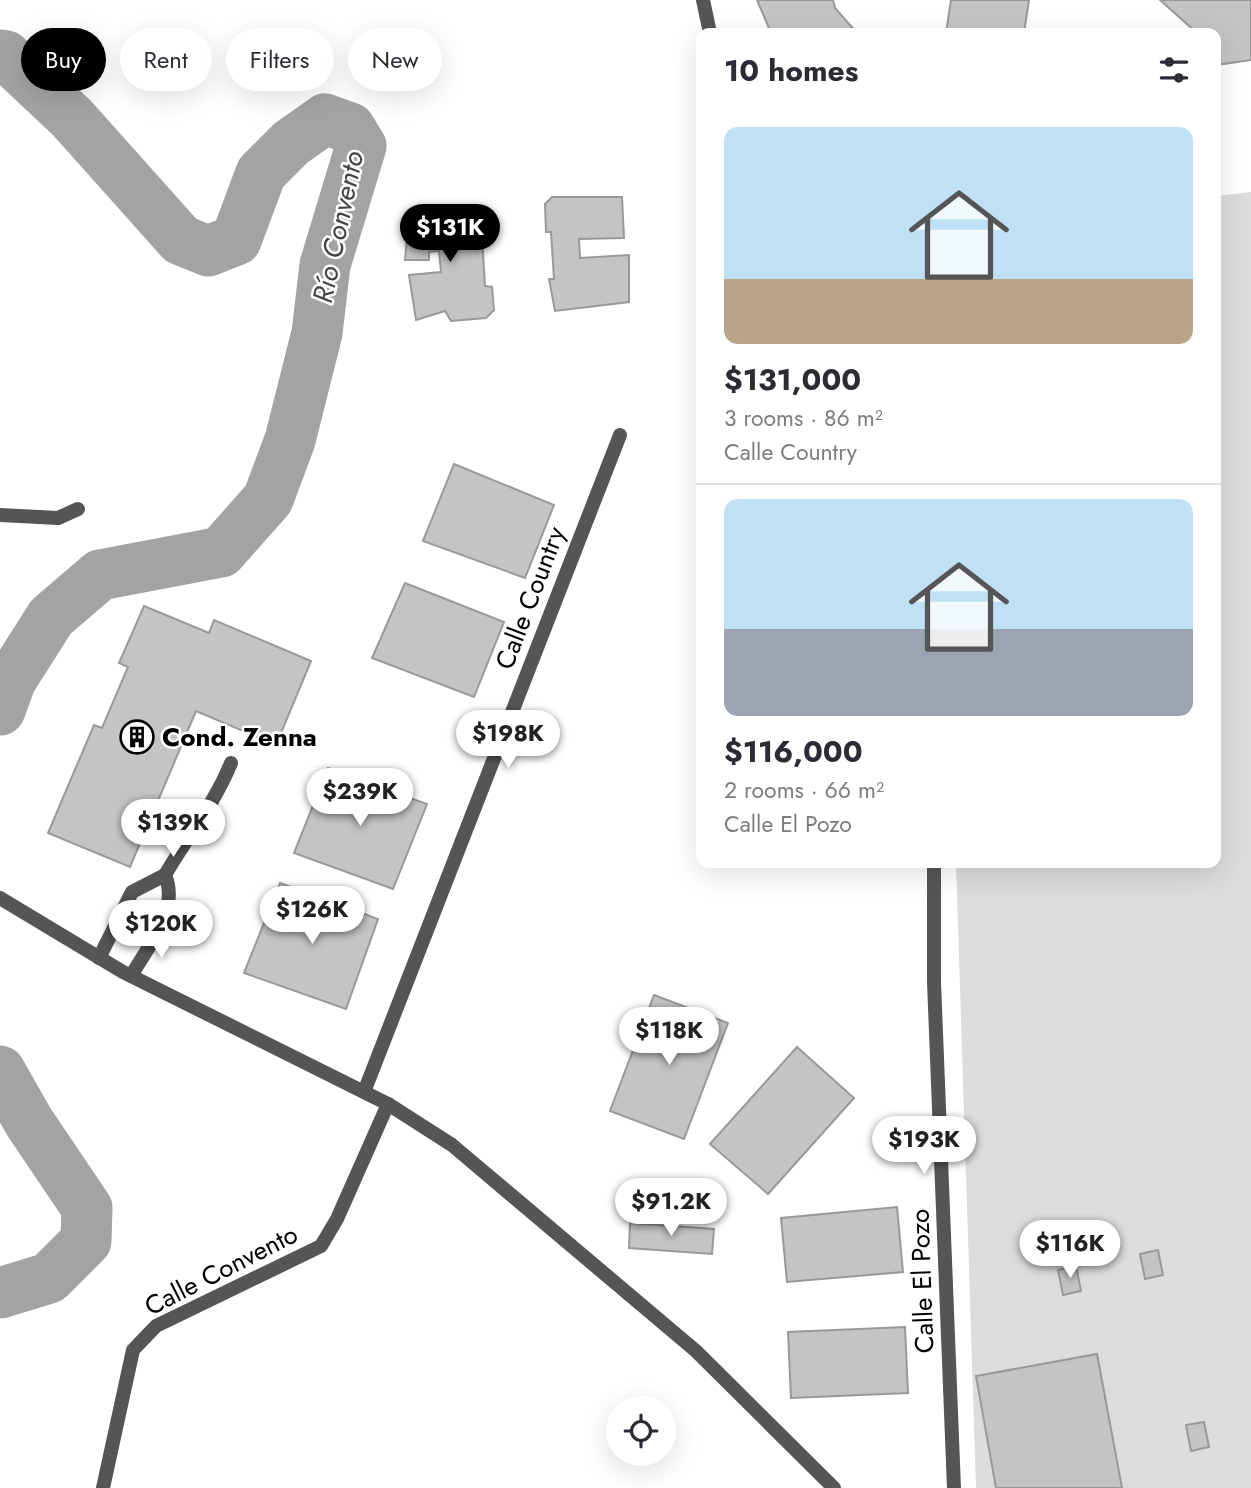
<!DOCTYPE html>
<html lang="en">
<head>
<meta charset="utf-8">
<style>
	body { margin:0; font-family:Jost,sans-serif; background:#f7f7f7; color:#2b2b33; height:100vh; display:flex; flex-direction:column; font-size:26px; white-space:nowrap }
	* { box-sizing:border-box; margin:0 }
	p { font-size:23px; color:#7c7c81 }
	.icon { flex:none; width:38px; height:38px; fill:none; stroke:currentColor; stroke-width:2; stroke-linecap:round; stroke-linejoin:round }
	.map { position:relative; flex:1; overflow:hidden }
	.side { position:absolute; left:696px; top:28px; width:525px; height:840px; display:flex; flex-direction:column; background:#fff; border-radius:14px; box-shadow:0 7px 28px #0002 }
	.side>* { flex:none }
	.top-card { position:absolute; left:21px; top:28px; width:570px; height:63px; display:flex; gap:14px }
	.fabs { position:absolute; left:606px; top:1396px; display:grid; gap:14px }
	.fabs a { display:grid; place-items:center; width:70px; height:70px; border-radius:50%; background:#fff; box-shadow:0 7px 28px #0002; font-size:35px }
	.price { position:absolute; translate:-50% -60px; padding:0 16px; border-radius:24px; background:#fff; color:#222; font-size:23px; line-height:46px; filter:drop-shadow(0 2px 4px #0008) }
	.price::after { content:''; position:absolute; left:50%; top:42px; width:21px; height:16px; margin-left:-10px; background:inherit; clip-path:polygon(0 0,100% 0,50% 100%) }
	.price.selected { background:#000; color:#fff }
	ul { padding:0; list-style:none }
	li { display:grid; align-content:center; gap:14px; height:371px; padding:0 28px }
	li+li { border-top:2px solid #e1e1e2 }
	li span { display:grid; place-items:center; height:217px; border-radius:14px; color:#555 }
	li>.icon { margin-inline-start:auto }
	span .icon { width:126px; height:126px; fill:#fffc; stroke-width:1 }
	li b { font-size:30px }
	h2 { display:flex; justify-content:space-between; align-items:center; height:84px; padding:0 28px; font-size:30px }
	.pill { padding:0 24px; border-radius:32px; background:#fff; box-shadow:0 7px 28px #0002; font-size:24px; line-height:63px }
	.pill.selected { background:#000; color:#fff }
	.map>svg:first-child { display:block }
	.green { fill:#dcdcdc }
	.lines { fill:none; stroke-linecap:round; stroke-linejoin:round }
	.river { stroke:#a3a3a3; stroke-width:51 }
	.building { fill:#c4c4c4; stroke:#999; stroke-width:2 }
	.service { stroke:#555; stroke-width:14 }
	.minor { stroke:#555; stroke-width:14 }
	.labels { text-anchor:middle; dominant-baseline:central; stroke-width:5; stroke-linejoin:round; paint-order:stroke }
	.street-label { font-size:26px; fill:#000; stroke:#fff }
	.poi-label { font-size:26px; font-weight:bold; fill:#000; stroke:#fff; text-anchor:start }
	.water-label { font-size:28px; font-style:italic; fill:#444; stroke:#fff }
</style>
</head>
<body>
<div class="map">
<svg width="1251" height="1488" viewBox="0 0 1251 1488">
	<rect width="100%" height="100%" fill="#fff"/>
	<polygon class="green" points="1251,192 1251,1488 976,1488 956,863 1216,863 1216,196"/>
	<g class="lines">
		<g class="river">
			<polyline points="0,55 6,56 72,118 181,240 208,251 236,240 261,173 291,143 325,119 350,128 361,146 325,265 317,333 290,440 268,499 221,552 100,575 51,617 11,680 0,710"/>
			<polyline points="0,1071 29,1122 87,1208 86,1241 49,1278 0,1293"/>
		</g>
	</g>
	<g class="building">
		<polygon points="757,0 833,0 835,8 857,33 771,33"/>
		<polygon points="951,0 1029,0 1024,33 946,33"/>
		<polygon points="1160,0 1251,0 1251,60 1216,65 1216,33 1197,33"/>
		<polygon points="552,197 622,197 624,238 579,239 580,258 629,255 629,302 555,311 549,279 554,279 551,232 546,232 545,204"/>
		<polygon points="474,205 485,212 488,236 482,236 485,286 492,287 494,310 486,318 451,321 445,311 416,320 409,275 441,272 439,251 429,252 429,260 405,260 409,216"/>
		<polygon points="454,464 554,505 525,578 423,541"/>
		<polygon points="405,583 504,622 474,697 372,658"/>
		<polygon points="144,606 209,633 214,620 311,661 276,745 196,711 130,867 48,833 94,725 102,728 128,667 119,663"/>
		<polygon points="328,768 427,804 393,889 294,853"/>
		<polygon points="280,883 378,919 346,1009 244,973"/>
		<polygon points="654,995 728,1023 684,1139 610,1111"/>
		<polygon points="797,1047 854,1098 768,1194 710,1144"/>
		<polygon points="897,1207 903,1272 787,1282 781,1218"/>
		<polygon points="630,1223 714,1229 712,1254 629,1248"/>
		<polygon points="1158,1250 1163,1275 1145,1279 1140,1254"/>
		<polygon points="1076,1266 1081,1291 1063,1295 1058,1270"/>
		<polygon points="905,1327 908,1393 791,1398 788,1332"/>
		<polygon points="1097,1354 1122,1488 996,1488 976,1376"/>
		<polygon points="1204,1422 1209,1447 1191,1451 1186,1425"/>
	</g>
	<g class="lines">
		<polyline class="service" points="0,515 58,518 78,509"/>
		<g class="minor">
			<polyline points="703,0 710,33"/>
			<polyline points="934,863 934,982 954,1488"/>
			<path d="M 165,875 C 187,837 215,803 231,763"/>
			<polyline points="0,898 123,972 388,1104 452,1145 696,1351 834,1488"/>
			<path d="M 99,958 L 132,892 L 165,875 C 180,910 148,946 131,976"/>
			<polyline points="364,1092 620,435"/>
			<polyline points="103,1488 133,1350 156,1326 321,1246 337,1219 388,1104"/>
		</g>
	</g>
	<defs>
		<symbol id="building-ring" viewBox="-11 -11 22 22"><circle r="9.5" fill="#fff" stroke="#000" stroke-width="1.5"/><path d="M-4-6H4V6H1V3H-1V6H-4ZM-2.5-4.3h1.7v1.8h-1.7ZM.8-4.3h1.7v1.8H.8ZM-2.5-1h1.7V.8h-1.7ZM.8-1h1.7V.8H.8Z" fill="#000"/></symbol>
	</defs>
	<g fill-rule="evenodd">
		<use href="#building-ring" x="118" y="718" width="38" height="38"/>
	</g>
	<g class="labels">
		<g class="street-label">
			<text transform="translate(530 598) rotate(-69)">Calle Country</text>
			<text transform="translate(221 1270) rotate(-27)">Calle Convento</text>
			<text transform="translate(922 1281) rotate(-92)">Calle El Pozo</text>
		</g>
		<g class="poi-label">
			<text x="162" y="737">Cond. Zenna</text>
		</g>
		<g class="water-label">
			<text transform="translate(338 227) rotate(-78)">Río Convento</text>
		</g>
	</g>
</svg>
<div class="fabs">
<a><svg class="icon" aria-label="locate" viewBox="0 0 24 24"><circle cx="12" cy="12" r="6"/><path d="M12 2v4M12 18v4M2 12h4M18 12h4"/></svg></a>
</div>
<b class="price selected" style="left:450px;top:264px">$131K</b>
<b class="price" style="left:508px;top:770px">$198K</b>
<b class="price" style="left:360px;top:828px">$239K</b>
<b class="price" style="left:173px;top:859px">$139K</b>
<b class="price" style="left:312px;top:946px">$126K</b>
<b class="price" style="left:161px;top:960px">$120K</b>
<b class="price" style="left:669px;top:1067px">$118K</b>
<b class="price" style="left:924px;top:1176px">$193K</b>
<b class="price" style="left:671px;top:1238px">$91.2K</b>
<b class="price" style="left:1070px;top:1280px">$116K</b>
<div class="top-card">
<a class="pill selected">Buy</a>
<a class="pill">Rent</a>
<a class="pill">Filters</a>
<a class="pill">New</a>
</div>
<section class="side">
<h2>10 homes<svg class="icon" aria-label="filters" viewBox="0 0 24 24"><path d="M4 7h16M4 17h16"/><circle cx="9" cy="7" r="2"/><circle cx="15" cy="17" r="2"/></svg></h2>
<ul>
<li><span style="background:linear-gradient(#bfe0f5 70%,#b9a48a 0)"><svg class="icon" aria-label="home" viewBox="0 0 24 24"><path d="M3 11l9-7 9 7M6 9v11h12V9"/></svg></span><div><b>$131,000</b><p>3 rooms · 86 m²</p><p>Calle Country</p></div></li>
<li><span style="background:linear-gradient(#bfe0f5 60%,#9aa5b1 0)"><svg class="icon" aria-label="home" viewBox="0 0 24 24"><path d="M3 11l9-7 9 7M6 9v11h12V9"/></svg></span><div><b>$116,000</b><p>2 rooms · 66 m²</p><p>Calle El Pozo</p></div></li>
</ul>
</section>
</div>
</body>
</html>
